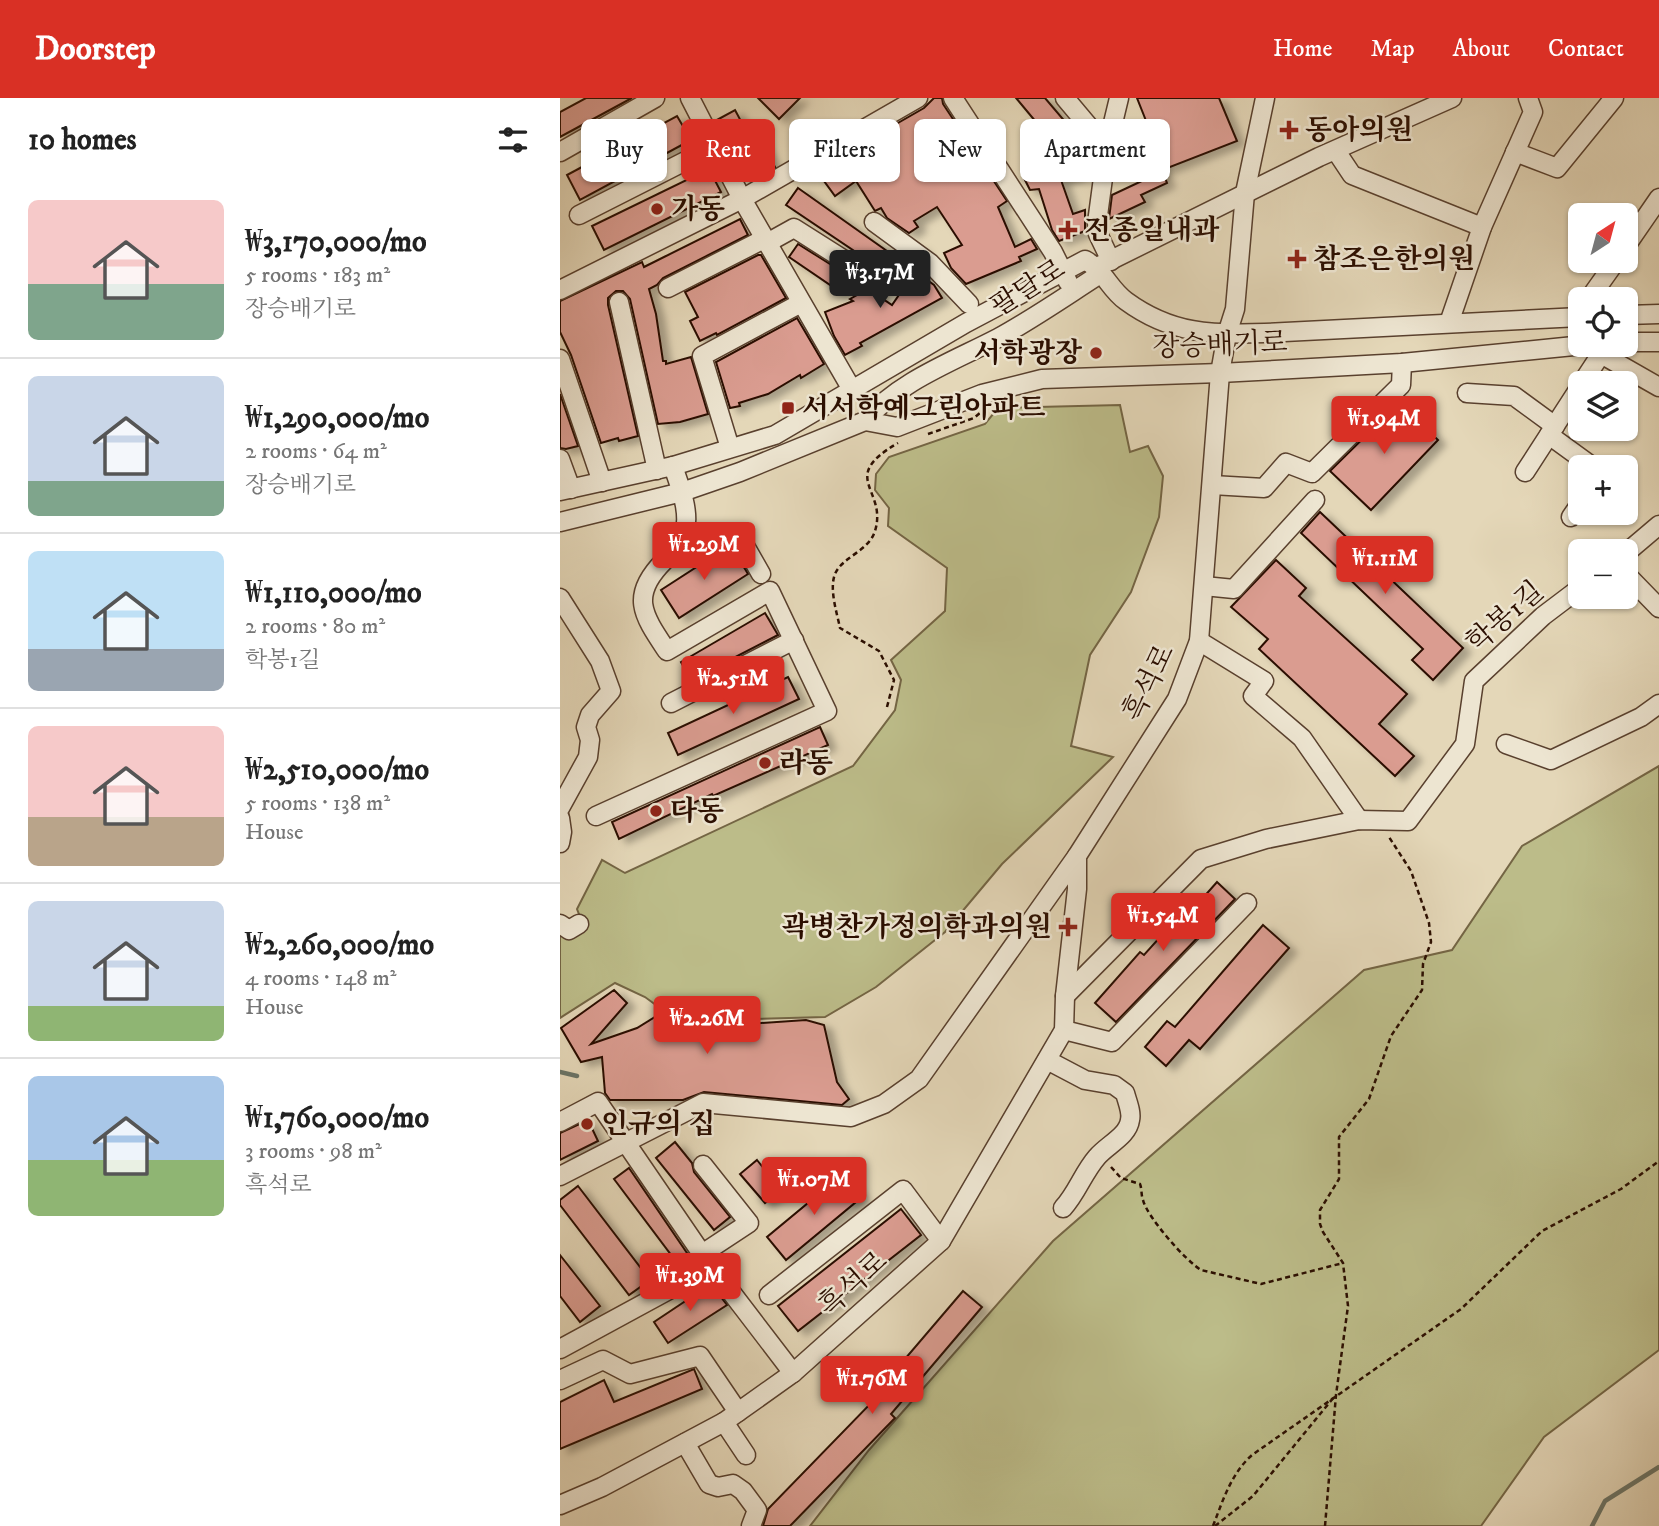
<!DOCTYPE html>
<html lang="en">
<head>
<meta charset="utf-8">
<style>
	body { margin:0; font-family:"IM FELL DW Pica","Noto Serif KR",serif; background:#f6f6f6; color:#222; height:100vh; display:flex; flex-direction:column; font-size:26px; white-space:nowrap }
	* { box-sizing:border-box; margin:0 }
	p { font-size:23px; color:#767676 }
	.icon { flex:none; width:38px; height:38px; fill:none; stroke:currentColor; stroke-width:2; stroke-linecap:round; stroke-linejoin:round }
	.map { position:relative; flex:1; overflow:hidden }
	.sheet { display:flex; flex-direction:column; background:#fff; width:560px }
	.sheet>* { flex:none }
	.hud { position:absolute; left:21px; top:21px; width:665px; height:63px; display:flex; gap:14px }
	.needle { width:46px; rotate:36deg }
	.tools { position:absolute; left:1008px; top:105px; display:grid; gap:14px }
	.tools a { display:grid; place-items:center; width:70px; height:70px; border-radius:10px; background:#fff; box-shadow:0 2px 5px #0004; font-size:35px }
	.price { position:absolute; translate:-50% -60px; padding:0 16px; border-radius:7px; background:#d93025; color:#fff; font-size:23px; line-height:46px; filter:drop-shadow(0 2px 4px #0008) }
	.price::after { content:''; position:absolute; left:50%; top:42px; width:21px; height:16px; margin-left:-10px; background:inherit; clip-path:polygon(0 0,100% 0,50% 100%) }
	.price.selected { background:#222; color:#fff }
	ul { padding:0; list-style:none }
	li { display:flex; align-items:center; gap:21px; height:175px; padding:0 28px }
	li+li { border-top:2px solid #e0e0e0 }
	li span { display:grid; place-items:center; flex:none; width:196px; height:140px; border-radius:10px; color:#555 }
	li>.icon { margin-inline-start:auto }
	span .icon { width:84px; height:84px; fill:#fffc; stroke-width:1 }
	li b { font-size:30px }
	h2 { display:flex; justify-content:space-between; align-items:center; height:84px; padding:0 28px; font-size:30px }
	.tag { padding:0 24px; border-radius:10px; background:#fff; box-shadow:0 2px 5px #0004; font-size:24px; line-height:63px }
	.tag.selected { background:#d93025; color:#fff }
	header { display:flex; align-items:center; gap:42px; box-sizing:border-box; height:98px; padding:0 35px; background:#d93025; color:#fff }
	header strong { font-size:33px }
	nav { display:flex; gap:38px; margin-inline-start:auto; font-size:24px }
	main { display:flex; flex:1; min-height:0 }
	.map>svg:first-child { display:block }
	.green { fill:#bcbc89; stroke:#746544; stroke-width:2 }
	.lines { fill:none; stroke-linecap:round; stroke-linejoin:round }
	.stream { stroke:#6b7568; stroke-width:4.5 }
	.building { fill:#da9c90; stroke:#2b0e00; stroke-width:2; filter:url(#shadow) }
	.minor-casing { stroke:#59402e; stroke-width:21 }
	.path { stroke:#2b0e00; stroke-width:2.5; stroke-dasharray:5 3.5; stroke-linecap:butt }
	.minor { stroke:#ede5d1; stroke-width:18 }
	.poi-dot { fill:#8f2418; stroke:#ede5d1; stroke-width:2.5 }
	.labels { text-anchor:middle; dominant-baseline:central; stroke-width:5; stroke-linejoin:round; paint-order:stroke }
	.poi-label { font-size:28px; font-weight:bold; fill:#2b0e00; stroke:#ede5d1; text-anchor:start }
	.street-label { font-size:28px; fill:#2b0e00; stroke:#ede5d1 }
</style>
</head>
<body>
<header>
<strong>Doorstep</strong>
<nav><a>Home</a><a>Map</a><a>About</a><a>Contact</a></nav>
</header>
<main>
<section class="sheet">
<h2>10 homes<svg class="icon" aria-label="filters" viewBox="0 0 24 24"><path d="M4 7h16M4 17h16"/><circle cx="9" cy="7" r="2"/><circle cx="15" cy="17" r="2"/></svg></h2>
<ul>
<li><span style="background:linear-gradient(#f6c9c9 60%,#7fa58c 0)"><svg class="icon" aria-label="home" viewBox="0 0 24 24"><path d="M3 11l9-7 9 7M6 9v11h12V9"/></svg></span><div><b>₩3,170,000/mo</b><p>5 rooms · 183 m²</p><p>장승배기로</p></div></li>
<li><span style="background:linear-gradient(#c9d6e8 75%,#7fa58c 0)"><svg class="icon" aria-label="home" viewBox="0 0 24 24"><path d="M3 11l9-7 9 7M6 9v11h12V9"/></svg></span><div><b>₩1,290,000/mo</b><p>2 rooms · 64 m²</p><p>장승배기로</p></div></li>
<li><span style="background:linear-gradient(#bfe0f5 70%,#9aa5b1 0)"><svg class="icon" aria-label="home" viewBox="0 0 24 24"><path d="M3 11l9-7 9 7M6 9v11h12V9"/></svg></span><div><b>₩1,110,000/mo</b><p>2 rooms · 80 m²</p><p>학봉1길</p></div></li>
<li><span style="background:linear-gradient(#f6c9c9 65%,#b9a48a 0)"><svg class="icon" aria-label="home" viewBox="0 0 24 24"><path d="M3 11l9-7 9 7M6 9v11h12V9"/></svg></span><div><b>₩2,510,000/mo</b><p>5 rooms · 138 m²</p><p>House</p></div></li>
<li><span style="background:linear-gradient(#c9d6e8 75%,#8fb573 0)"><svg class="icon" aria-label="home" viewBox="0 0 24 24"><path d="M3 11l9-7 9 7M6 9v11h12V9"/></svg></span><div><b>₩2,260,000/mo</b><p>4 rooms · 148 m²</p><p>House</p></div></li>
<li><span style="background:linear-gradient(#a9c7e8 60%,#8fb573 0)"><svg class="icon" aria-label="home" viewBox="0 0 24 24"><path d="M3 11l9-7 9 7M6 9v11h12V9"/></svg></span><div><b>₩1,760,000/mo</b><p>3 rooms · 98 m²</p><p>흑석로</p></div></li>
</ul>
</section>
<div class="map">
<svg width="1099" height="1428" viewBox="0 0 1099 1428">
	<defs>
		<filter id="shadow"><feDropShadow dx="8" dy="4.5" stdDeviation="3.5" flood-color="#0004"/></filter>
	</defs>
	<rect width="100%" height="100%" fill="#e4d7b8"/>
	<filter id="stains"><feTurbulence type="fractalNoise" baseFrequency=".00286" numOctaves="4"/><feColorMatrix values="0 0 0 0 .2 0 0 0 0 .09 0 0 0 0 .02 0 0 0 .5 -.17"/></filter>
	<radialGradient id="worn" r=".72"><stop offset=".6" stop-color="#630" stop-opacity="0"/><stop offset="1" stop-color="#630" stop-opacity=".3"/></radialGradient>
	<g class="green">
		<polygon points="560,307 570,354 588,348 603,378 599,419 571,494 530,557 511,648 553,659 442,766 385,834 316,889 265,919 190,921 171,909 100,910 85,899 55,885 0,920 0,829 24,829 17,811 42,762 65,775 293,668 335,612 341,582 331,562 385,513 387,470 328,428 329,410 315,392 316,376 329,359 425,326 438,310"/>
		<polygon points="1099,668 1099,1252 984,1339 921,1428 250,1428 309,1352 493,1143 804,872 892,852 962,748"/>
	</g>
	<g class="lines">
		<g class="stream">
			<polyline points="0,974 17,978"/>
			<polyline points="1032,1428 1045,1403 1099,1369"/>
		</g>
	</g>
	<g class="building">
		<polygon points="26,0 72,0 0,39 0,14"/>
		<polygon points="198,0 240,0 219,21"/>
		<polygon points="374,0 382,0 383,6 447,103 438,109 455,149 471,141 477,151 459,159 461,163 406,186 391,170 384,155 402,147 377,109 354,123 358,129 349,135 327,120 321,110 315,113 296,83 275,98 256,72 364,10"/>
		<polygon points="456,0 485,0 519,40 501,54"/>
		<polygon points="577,0 659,0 677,43 602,72 607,85 581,97 585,104 549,121 552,97 584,82 576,64 598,53"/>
		<polygon points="175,12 183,27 191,23 215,69 190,83 186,81 155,23"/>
		<polygon points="117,18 131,42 20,102 7,77"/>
		<polygon points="517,64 517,77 501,82 513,116 525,112 525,133 499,143 492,132 479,91 470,92 464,80"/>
		<polygon points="149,71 161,94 44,152 32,128"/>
		<polygon points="238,90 334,158 324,173 226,107"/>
		<polygon points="180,121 188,137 103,180 97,187 89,191 96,216 103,263 106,263 106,266 131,259 148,316 120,324 98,326 70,201 63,193 56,193 48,200 48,207 78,338 59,343 58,340 41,345 11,257 0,234 0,203 82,164 84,169"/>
		<polygon points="238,146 289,178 279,193 229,159"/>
		<polygon points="198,157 201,157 226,200 157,237 156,235 140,243 130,223 138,219 125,194"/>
		<polygon points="349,169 374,187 382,200 300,245 302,248 285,257 274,238 265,214 293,203 290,201 308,191 332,207 343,191 333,184 333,178"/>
		<polygon points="237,220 264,266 241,280 240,277 208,296 179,305 180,308 170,310 156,264"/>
		<polygon points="0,296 18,348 6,351 0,350"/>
		<polygon points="839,305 878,342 811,412 770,373"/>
		<polygon points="760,414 903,550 873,582 852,562 863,551 741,435"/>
		<polygon points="166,450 176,456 188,476 119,520 101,492"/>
		<polygon points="716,462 746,490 739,498 847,596 819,626 854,658 835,678 699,551 708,541 671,509"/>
		<polygon points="205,515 218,537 131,582 121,564"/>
		<polygon points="228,579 239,601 118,657 108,635"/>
		<polygon points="260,629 268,647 153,698 152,696 59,741 52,724"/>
		<polygon points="657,784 675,801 556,924 535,905 580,854 584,857 630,806 634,810"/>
		<polygon points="703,827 729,850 640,951 629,942 606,968 585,949 607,923 615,929"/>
		<polygon points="54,892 67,905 31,946 77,930 103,914 170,914 188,926 246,922 264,927 277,984 289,1001 282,1007 144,994 123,1002 50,1002 45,995 42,959 21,964 1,930"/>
		<polygon points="28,1022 38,1043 0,1062 0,1035"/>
		<polygon points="115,1044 132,1065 134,1074 170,1119 154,1132 96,1060"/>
		<polygon points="197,1062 221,1092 205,1105 180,1076"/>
		<polygon points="69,1070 129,1158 118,1166 54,1081"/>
		<polygon points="283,1076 302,1099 226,1162 207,1139"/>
		<polygon points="18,1088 90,1182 69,1197 0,1107 0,1102"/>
		<polygon points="341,1111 361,1137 238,1233 218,1208"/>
		<polygon points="0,1157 40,1208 20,1224 0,1198"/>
		<polygon points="151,1186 167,1207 108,1245 94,1224"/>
		<polygon points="403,1193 422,1209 331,1316 335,1320 230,1428 203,1428 208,1411 317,1299 315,1296"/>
		<polygon points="134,1271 142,1291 0,1351 0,1304 44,1282 54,1304"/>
	</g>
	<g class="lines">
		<defs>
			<g id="minor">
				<polyline points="130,0 182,101 291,290"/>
				<polyline points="393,0 493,154 508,184"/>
				<polyline points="505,0 547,50"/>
				<polyline points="776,53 792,77 922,129"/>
				<polyline points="0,54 95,0"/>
				<polyline points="955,54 997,70 1054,0"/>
				<polyline points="19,117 155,48"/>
				<polyline points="314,124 370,165 409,206"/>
				<polyline points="207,145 234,130 319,184"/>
				<polyline points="1066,148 1099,100"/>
				<polyline points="551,163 538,136 537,125 547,50 559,0"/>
				<polyline points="537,169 759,59 892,0"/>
				<polyline points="108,190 204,141"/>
				<polyline points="0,192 182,101 358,0"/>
				<polyline points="1029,201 1056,163"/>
				<polyline points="59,204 97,372"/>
				<polyline points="1066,217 1099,216"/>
				<polyline points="889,225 922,129 973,14 968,0"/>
				<polyline points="1066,244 1099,244"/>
				<polyline points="1037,247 1041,256 1099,289"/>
				<polyline points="0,261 42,384"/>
				<polyline points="1022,285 1041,256"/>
				<polyline points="907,295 954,298 995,328"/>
				<polyline points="305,323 337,329 422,296 482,281 660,275 842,265 1024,247"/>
				<polyline points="989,337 1033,369"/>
				<polyline points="170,350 142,258 241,205"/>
				<polyline points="0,361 11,391"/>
				<polyline points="965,374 1020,289"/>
				<polyline points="652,387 704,390 726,365 752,375 841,287 842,265"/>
				<path d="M 0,393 L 113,368 L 215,337 L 406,225 L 525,162 C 545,173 549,191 566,203 C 611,236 652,237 705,235 L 1020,219"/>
				<polyline points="1011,419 1020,406"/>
				<path d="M 0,424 L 122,394 L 180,374 L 305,323 C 337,284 394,263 438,240 C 471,222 503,200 534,180 L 537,169"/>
				<polyline points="124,438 139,451 164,436 185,448 201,476"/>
				<polyline points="1066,455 1099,427"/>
				<polyline points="1066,476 1099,510"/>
				<polyline points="644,488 674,491 755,402"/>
				<polyline points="0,500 40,563 51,593 30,617 26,629 30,642 28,659 0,710"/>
				<polyline points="639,543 704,583 693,598 742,640 799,722"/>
				<polyline points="111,605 234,542"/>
				<polyline points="946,646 991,662 1081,619 1099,606"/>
				<path d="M 36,718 L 267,613 L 210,493 L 107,553 C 83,517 69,498 104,463 C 110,456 121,446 124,437 C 131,414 120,389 113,368"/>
				<polyline points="0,720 2,734 0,745"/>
				<polyline points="0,826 9,832 19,826"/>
				<polyline points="505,898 641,761 706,741 799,722 848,723 905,646 914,583 983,518 1020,490"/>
				<polyline points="504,932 552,944 687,805"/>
				<path d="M 487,962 L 525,982 L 554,987 L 565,995 C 567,1003 572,1014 570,1022 C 568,1038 547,1047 537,1059 C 523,1075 517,1095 503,1110"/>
				<polyline points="0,1024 38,1004 142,1156 233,1275"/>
				<polyline points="0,1078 143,1005 291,1019 324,1006 359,981 517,758"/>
				<polyline points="142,1156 189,1125 143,1067"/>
				<polyline points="209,1197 343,1092 381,1143"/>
				<polyline points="0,1251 151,1169"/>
				<polyline points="0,1282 43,1262 70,1276 140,1258 178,1314"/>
				<polyline points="164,1324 186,1357"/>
				<polyline points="125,1345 149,1386 158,1389 173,1386 183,1393 197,1412 191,1428"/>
				<polyline points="0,1407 42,1389 164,1324 233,1275 381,1143 504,932 505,898 517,791 517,758 617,601 639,543 660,275 667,236 675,211 685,95 705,0"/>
			</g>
		</defs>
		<use href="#minor" class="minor-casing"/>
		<g class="path">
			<polyline points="368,336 414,320 420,315"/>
			<path d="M 327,609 L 334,582 L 319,553 L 280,530 C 277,515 269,491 275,476 C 282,459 309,453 315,433 C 328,391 277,380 338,345"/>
			<path d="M 551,1069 L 561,1080 L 580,1086 C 582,1091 581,1097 583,1102 C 587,1119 626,1163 641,1172 L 701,1186 L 783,1165"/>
			<path d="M 653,1428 C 663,1402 671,1376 692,1357 L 901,1211 L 982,1133 L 1061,1091 L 1099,1063"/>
			<polyline points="655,1428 693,1398 774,1299"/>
			<polyline points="765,1428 776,1297 788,1208 783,1165 763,1134 760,1126 760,1112 779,1081 779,1039 809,1001 831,938 862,892 863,866 871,844 869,825 851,773 829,739"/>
		</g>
		<use href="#minor" class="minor"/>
	</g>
	<g class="poi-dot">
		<path d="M725.5 21.5h7v7h7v7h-7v7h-7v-7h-7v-7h7z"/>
		<circle cx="97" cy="111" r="7"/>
		<path d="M504.5 121.5h7v7h7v7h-7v7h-7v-7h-7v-7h7z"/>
		<path d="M733.5 150.5h7v7h7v7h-7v7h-7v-7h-7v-7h7z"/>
		<circle cx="536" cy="255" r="7"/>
		<rect x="221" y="303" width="14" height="14" rx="3.5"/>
		<circle cx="205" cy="665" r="7"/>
		<circle cx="96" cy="713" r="7"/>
		<path d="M504.5 818.5h7v7h7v7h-7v7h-7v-7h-7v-7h7z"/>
		<circle cx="27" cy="1026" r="7"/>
	</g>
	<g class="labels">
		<g class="poi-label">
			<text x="745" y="32">동아의원</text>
			<text x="111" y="111">가동</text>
			<text x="524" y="132">전종일내과</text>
			<text x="753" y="161">참조은한의원</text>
			<text x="522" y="255" text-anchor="end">서학광장</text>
			<text x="242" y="310">서서학예그린아파트</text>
			<text x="219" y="665">라동</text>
			<text x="110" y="713">다동</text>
			<text x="492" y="829" text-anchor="end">곽병찬가정의학과의원</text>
			<text x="41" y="1026">인규의 집</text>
		</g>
		<g class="street-label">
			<text transform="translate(468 190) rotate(-32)">팔달로</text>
			<text transform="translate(660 247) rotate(-2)">장승배기로</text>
			<text transform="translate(945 519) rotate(-41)">학봉1길</text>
			<text transform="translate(589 585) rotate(-64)">흑석로</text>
			<text transform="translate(293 1186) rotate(-42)">흑석로</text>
		</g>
	</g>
	<rect width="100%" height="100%" filter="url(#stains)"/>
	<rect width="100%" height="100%" fill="url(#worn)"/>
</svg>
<div class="tools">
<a><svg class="needle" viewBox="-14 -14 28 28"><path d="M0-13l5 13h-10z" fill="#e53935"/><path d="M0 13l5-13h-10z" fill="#767676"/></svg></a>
<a><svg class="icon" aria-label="locate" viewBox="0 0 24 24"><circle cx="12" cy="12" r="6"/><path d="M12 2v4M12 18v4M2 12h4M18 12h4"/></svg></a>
<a><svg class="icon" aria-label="layers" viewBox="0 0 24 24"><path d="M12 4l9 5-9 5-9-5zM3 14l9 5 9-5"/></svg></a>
<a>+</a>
<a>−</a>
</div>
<b class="price selected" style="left:320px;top:212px">₩3.17M</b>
<b class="price" style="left:824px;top:358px">₩1.94M</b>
<b class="price" style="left:144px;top:484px">₩1.29M</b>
<b class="price" style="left:825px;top:498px">₩1.11M</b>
<b class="price" style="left:173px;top:618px">₩2.51M</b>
<b class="price" style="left:603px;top:855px">₩1.54M</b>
<b class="price" style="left:147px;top:958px">₩2.26M</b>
<b class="price" style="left:254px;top:1119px">₩1.07M</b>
<b class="price" style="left:130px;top:1215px">₩1.39M</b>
<b class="price" style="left:312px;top:1318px">₩1.76M</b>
<div class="hud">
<a class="tag">Buy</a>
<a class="tag selected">Rent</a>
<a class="tag">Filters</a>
<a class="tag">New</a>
<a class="tag">Apartment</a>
</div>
</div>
</main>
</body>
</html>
